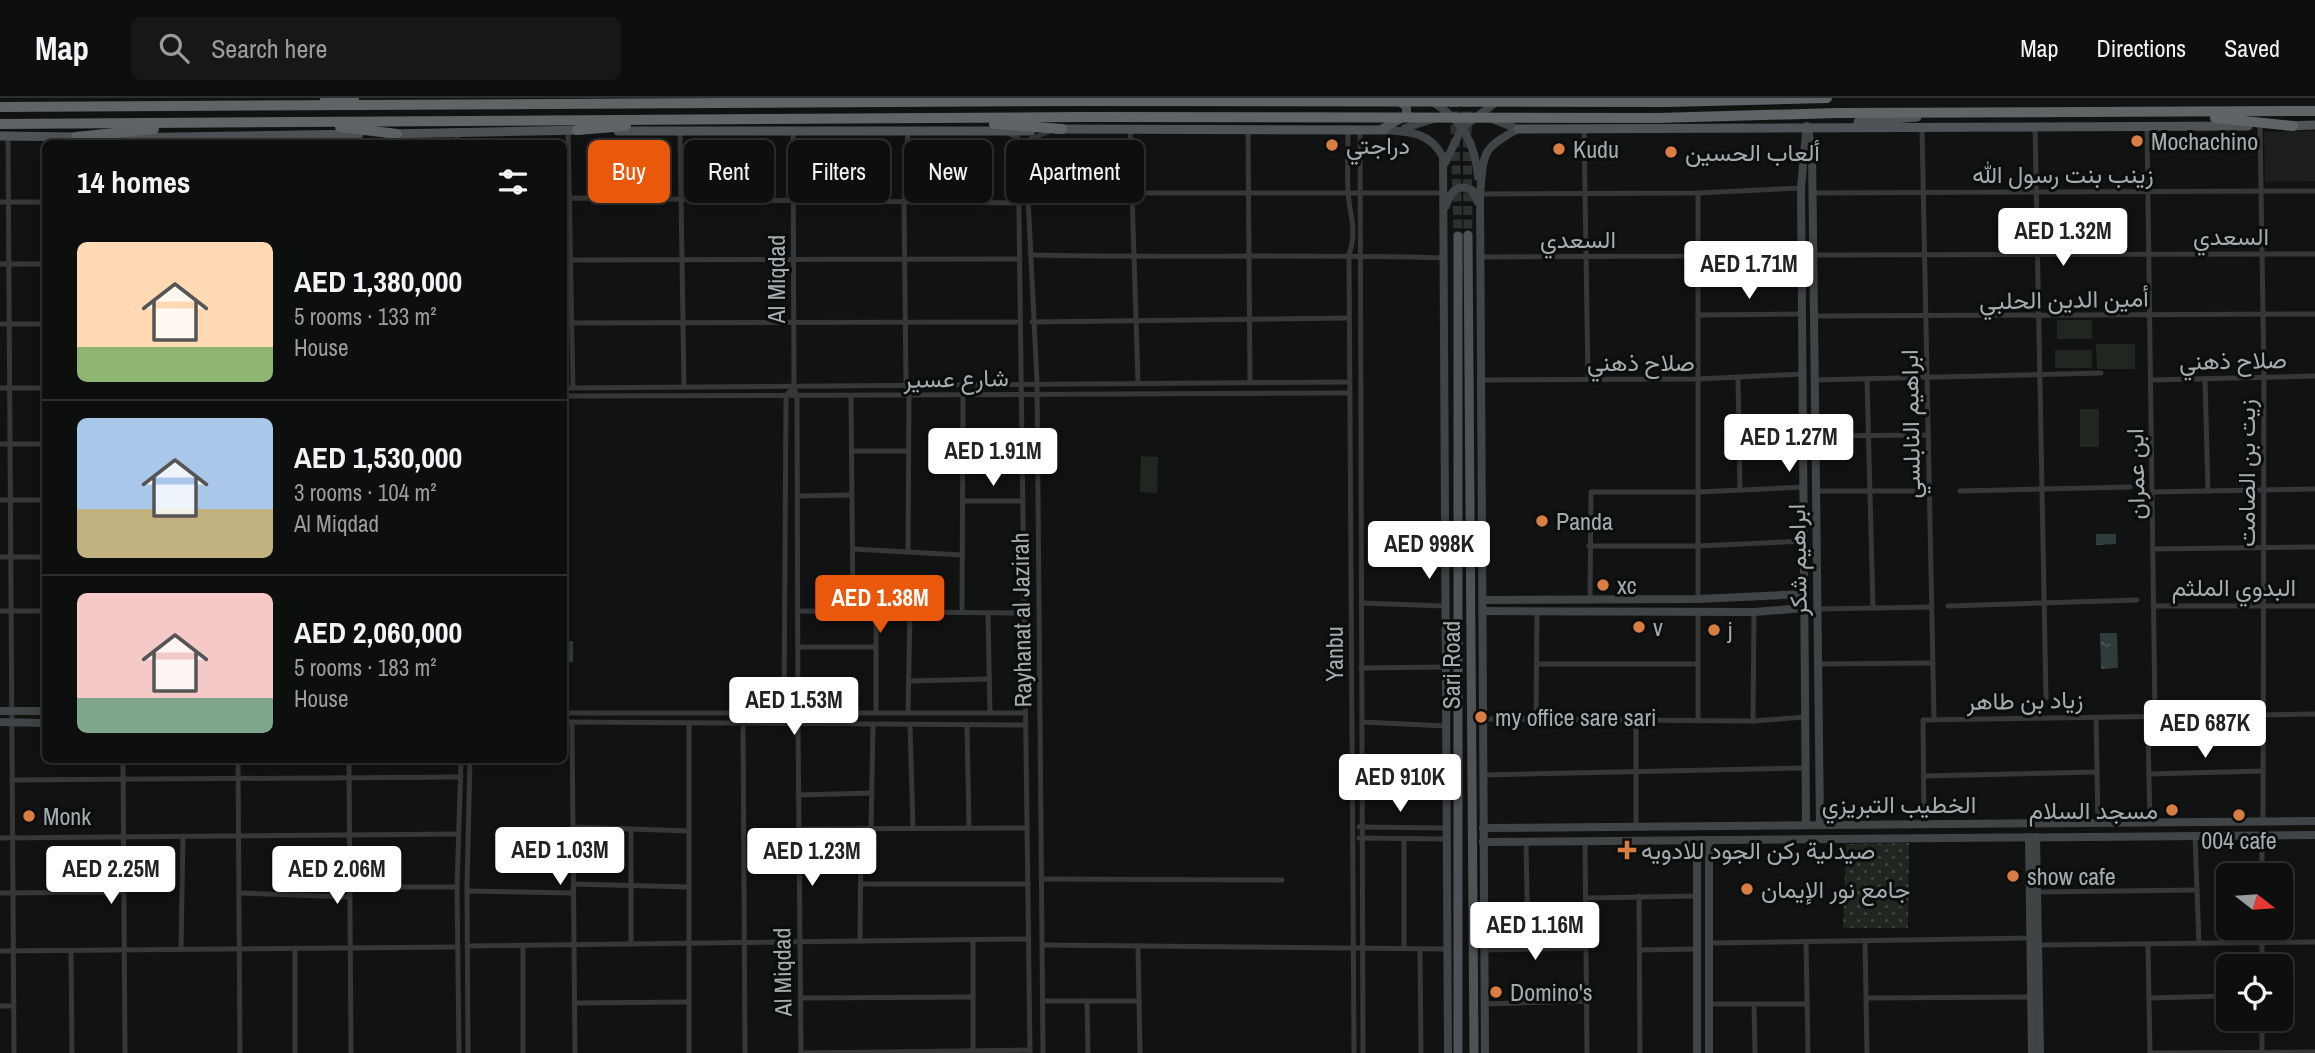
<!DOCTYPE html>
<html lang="en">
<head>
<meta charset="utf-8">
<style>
	body { margin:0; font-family:"Archivo Narrow",Vazirmatn,sans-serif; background:#161717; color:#f1f3f6; height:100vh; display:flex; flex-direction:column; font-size:26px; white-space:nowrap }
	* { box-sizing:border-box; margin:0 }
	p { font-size:23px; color:#9a9c9e }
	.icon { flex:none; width:38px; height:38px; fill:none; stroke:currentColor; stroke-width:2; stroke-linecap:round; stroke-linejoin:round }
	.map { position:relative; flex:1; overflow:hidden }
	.panel { position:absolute; left:42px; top:42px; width:525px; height:623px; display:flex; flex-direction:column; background:#0d0e0e; border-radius:10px; box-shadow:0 4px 18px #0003,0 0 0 2px #2d2e2e }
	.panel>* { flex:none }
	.top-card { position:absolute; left:588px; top:42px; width:665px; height:63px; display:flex; gap:14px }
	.needle { width:46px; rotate:107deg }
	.buttons { position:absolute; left:2216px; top:765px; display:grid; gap:14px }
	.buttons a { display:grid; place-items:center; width:77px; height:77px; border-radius:10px; background:#0d0e0e; box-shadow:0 4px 18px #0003,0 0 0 2px #2d2e2e; font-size:35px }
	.price { position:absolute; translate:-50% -60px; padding:0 16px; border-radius:7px; background:#fff; color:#222; font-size:23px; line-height:46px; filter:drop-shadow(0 2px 4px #0008) }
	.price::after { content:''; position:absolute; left:50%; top:42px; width:21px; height:16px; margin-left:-10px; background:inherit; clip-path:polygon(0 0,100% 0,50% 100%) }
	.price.on { background:#ea580c; color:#fff }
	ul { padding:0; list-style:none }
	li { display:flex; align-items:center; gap:21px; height:175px; padding:0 35px }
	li+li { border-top:2px solid #2d2e2e }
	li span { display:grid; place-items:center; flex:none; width:196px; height:140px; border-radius:10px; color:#555 }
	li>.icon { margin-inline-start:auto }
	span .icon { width:84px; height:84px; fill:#fffc; stroke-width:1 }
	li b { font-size:30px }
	h2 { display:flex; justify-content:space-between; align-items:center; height:84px; padding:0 35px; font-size:30px }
	.tag { padding:0 24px; border-radius:10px; background:#0d0e0e; box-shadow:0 4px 18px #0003,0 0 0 2px #2d2e2e; font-size:24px; line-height:63px }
	.tag.on { background:#ea580c; color:#fff }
	header { display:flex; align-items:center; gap:42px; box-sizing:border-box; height:98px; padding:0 35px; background:#0d0e0e; border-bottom:2px solid #2d2e2e }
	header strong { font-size:33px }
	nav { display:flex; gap:38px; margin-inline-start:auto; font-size:24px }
	.search { width:490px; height:63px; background:#161717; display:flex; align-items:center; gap:18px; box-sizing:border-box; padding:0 24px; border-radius:10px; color:#9a9c9e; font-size:26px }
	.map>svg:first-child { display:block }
	.built { fill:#1d1e1f }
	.park { fill:url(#park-dots) }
	.pitch { fill:#212720 }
	.water { fill:url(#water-ripples) }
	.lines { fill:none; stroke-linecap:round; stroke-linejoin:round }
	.primary-tunnel { stroke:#2e3132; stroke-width:9; stroke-dasharray:9 4.5; stroke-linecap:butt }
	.street { stroke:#353739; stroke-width:5 }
	.secondary { stroke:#414447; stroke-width:8 }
	.primary { stroke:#4f5256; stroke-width:9 }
	.highway { stroke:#5f6467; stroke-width:10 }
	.highway-bridge { stroke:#5f6467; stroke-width:10 }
	.poi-dot { fill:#d97e42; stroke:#0c0d0d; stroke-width:2.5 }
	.labels { text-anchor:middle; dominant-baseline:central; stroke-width:6; stroke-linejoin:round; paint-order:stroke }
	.poi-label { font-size:24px; fill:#a4acb1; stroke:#0c0d0d; text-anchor:start }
	.street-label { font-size:24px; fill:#a4acb1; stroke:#0c0d0d }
</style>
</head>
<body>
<header>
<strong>Map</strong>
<div class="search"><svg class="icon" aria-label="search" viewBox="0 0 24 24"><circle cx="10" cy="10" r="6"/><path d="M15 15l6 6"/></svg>Search here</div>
<nav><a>Map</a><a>Directions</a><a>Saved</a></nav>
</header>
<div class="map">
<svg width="2315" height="955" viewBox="0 0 2315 955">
	<defs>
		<pattern id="park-dots" width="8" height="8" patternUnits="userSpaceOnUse" patternTransform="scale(1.75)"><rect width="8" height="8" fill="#212720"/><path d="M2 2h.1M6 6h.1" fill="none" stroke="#3e443e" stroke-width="1.8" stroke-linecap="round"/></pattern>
		<pattern id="water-ripples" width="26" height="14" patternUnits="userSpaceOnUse" patternTransform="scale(1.75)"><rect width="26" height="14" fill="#303b3d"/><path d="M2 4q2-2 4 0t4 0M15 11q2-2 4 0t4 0" fill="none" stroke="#4b5557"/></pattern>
	</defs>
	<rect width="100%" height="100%" fill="#111212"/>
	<polygon class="built" points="2315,33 2315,83 2265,84 2264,34"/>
	<polygon class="park" points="1909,745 1908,830 1843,830 1846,746"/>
	<g class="pitch">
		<rect x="2057" y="222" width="35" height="19"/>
		<polygon points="2096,246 2135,246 2135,271 2097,271"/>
		<rect x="2055" y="252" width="37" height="18"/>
		<rect x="2080" y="311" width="19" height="38"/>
		<polygon points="1141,358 1158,359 1157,395 1140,394"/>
	</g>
	<g class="water">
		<polygon points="2096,436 2116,436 2116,446 2096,447"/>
		<polygon points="2100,535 2117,535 2118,570 2101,571"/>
		<rect x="564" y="543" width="9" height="21"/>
	</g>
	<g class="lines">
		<g class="primary-tunnel">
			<polyline points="1454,0 1458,138"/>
			<polyline points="1467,0 1468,137"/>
		</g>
		<g class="street">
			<polyline points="2035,27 2046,600"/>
			<polyline points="2147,27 2155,618 2148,636 2150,724"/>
			<polyline points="2260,28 2264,279 2263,723"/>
			<polyline points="1584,30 1588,281"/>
			<polyline points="1922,30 1934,621"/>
			<polyline points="1130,31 1138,284"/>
			<polyline points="568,32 573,290"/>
			<polyline points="793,32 794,289"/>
			<polyline points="1248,32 1250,284"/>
			<path d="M 1348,32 C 1348,52 1347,72 1348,92 C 1349,118 1358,129 1349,157 L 1354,955"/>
			<polyline points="1360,32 1363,955"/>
			<polyline points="680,33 684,289"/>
			<polyline points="1008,35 1018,40 1030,955"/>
			<polyline points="457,36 457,46"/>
			<polyline points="8,38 14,955"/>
			<polyline points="1027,95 1444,95"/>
			<polyline points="1698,95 1698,501"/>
			<polyline points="1811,95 2315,93"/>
			<polyline points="1480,96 1698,95 1801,90"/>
			<polyline points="564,100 1019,105"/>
			<polyline points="0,104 46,104"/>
			<path d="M 1030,157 C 1168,160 1306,156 1445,160"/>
			<polyline points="1812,157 2315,156"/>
			<polyline points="1481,159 1698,158 1801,153"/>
			<polyline points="564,162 1020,161"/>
			<polyline points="0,166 46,166"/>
			<polyline points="1698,217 1802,216"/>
			<polyline points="1813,218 2315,216"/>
			<polyline points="1032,224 1349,220"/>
			<polyline points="564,225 1020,224"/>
			<polyline points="0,226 46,226"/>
			<polyline points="1738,279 1740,392"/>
			<polyline points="1867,281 1873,510"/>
			<polyline points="2205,281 2208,393"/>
			<polyline points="1480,282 1698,281 1803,276"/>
			<polyline points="1814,282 2101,275"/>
			<polyline points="2151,282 2315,278"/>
			<polyline points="906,289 904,103 908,33"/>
			<polyline points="0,290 46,290"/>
			<polyline points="564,290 1350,284"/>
			<path d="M 564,298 C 826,298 1087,295 1350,295"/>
			<polyline points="851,299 853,513"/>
			<polyline points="1814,338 1928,337"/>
			<polyline points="0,346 46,346"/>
			<polyline points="852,353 908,353"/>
			<polyline points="1815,393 1929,393"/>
			<polyline points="1960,393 2130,389"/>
			<polyline points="2152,394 2315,391"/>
			<polyline points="798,398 852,397"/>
			<polyline points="0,402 46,402"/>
			<polyline points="963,403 1023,403"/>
			<polyline points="1589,448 1698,448 1804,443"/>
			<polyline points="853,451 962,457"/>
			<polyline points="2153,451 2315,449"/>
			<polyline points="908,454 909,299"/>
			<polyline points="0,459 46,459"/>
			<polyline points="1590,502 1591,394 1698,394 1804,389"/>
			<polyline points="1361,505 1444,508"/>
			<polyline points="1948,508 2137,502"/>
			<polyline points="2153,508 2315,508"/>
			<polyline points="1817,511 1932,509"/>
			<polyline points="0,513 46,513"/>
			<polyline points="798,513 1024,515"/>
			<polyline points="962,514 963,299"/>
			<polyline points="1698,514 1698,623"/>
			<polyline points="876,515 876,549"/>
			<polyline points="988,515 990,615"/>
			<polyline points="798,549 876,549 876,615"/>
			<polyline points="1536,566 1698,566"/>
			<polyline points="1818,566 1933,565"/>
			<polyline points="1361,570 1445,569"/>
			<polyline points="909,583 989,581"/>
			<polyline points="564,615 1025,615"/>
			<polyline points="784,615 786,298 794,289 797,299 798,615"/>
			<polyline points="908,615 910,514"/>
			<polyline points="2096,619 2098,725"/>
			<polyline points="1482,621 1753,623 1806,619"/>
			<polyline points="1536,621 1537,513"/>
			<polyline points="1636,622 1636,729"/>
			<polyline points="1753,623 1754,514"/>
			<polyline points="564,624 1026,627"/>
			<polyline points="572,624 575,955"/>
			<polyline points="1362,624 1446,628"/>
			<polyline points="689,625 689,955"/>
			<polyline points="743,625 745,955"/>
			<polyline points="798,626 801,955"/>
			<polyline points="910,626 913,730"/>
			<polyline points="967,627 969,730"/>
			<polyline points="123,662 125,955"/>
			<polyline points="238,662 240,955"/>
			<polyline points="349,662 351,955"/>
			<polyline points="2149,676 2263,673"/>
			<polyline points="1362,677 1424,678"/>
			<polyline points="1483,677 1806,670"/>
			<polyline points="1923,678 2097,674"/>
			<polyline points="12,682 461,679"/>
			<polyline points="798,697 872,695"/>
			<polyline points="1924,726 1923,622 2315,616"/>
			<polyline points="573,729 689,733"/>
			<polyline points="1359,729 1447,730"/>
			<polyline points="871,730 873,626"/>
			<polyline points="631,731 631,846"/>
			<polyline points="799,731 1027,730"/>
			<polyline points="2262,737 2262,777"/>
			<polyline points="2195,738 2199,845"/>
			<polyline points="0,740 459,736"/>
			<polyline points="1359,740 1447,741"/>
			<polyline points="1404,740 1404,850"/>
			<polyline points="1585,743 1587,955"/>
			<polyline points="1526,744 1528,851"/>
			<polyline points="1041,781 1282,782"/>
			<polyline points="573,786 689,789"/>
			<polyline points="861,786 1028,786"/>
			<polyline points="350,789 457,789"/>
			<polyline points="467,793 573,795"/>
			<polyline points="2037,794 2197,792"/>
			<polyline points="0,795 124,794"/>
			<polyline points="239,795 350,799"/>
			<polyline points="1639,798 1640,955"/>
			<polyline points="1586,800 1697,798"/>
			<polyline points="2262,830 2262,868"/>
			<polyline points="973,842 973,953"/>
			<polyline points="860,843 861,730"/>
			<polyline points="1865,843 1867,955"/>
			<polyline points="1806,844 1808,955"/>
			<polyline points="1710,845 2031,840"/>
			<polyline points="2148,846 2150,955"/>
			<polyline points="1042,847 1447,851"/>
			<polyline points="2039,847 2315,844"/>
			<polyline points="467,848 1028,841"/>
			<polyline points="1138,848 1140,955"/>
			<polyline points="295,850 295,955"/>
			<polyline points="181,851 183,738"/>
			<polyline points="1420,851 1421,955"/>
			<polyline points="71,852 72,955"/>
			<polyline points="1484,852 1586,850"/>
			<polyline points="1640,852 1697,851"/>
			<polyline points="0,853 458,849"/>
			<polyline points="800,900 973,899"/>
			<polyline points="1866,900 2032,899"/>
			<polyline points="2149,900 2228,898"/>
			<polyline points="1042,903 1139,903"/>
			<polyline points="1087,903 1088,955"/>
			<polyline points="574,905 689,904"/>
			<polyline points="1484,906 1587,903"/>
			<polyline points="1710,906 1807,906"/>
			<polyline points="1754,906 1755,955"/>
			<polyline points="0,908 14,908"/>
			<polyline points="2262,920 2262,955"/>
			<polyline points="459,955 457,789 461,662"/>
			<polyline points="468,955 467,787 470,662"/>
			<polyline points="523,955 523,848"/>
			<polyline points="800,955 1030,952"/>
			<polyline points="1043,955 1037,284 1026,57 1030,41 1048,34"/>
			<polyline points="2150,955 2315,954"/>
		</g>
		<g class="secondary">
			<path d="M 1433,4 C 1463,23 1475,45 1478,79"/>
			<polyline points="1492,21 1518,31"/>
			<polyline points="1807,28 1812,50 1820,727"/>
			<polyline points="1405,30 1433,21"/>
			<path d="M 1385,32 C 1410,34 1430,34 1443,59 L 1448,955"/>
			<polyline points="1445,65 1462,30 1495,5"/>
			<path d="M 1446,108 C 1450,94 1457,85 1472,92 L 1477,103"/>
			<polyline points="1482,502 1698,501 1805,496"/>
			<polyline points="1482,513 1754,514 1805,510"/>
			<polyline points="0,613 46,613"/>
			<polyline points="0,624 46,625"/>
			<polyline points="1806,725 1801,90 1806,35"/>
			<polyline points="1483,730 2315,723"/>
			<polyline points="2029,739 2032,955"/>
			<polyline points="2036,739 2040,955"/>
			<polyline points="1483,744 2315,737"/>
			<path d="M 1485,955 L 1480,96 C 1484,54 1481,51 1518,31"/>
			<polyline points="1697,955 1697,742"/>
			<polyline points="1709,955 1709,742"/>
		</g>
		<g class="primary">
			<polyline points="1858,24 1917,19"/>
			<polyline points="2287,28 2315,27"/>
			<polyline points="1055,31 1385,32"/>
			<polyline points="1382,31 1407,17 1406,8 1398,3"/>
			<polyline points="1518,31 2248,28"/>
			<polyline points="618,33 1031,33"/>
			<polyline points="390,36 583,32"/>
			<polyline points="0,38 82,39"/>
			<polyline points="110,40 359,36"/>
			<polyline points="1468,137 1474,955"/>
			<polyline points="1458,138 1458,955"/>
		</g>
		<g class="highway">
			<polyline points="325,2 354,0"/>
			<polyline points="0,9 1082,3"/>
			<polyline points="1838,15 2315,13"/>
			<polyline points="2215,20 2293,28"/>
			<polyline points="0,26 1084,19"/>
			<polyline points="994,26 1062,31"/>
			<polyline points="340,29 397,36"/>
			<polyline points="577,32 626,28"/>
			<polyline points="76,39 154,31"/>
		</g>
		<g class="highway-bridge">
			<polyline points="1082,3 1667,4 1827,0"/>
			<polyline points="1084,19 1657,20 1838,15"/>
		</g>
	</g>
	<g class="poi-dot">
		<circle cx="2137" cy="43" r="7"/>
		<circle cx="1332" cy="47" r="7"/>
		<circle cx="1559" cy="51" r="7"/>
		<circle cx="1671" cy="54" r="7"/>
		<circle cx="1542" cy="423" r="7"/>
		<circle cx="1603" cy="487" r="7"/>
		<circle cx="1639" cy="529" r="7"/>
		<circle cx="1714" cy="532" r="7"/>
		<circle cx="1481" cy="619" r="7"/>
		<circle cx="2172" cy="712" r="7"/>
		<circle cx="2239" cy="717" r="7"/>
		<circle cx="29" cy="718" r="7"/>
		<path d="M1623.5 741.5h7v7h7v7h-7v7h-7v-7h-7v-7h7z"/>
		<circle cx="2013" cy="778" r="7"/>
		<circle cx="1747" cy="791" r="7"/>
		<circle cx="1496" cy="894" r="7"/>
	</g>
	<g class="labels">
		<g class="poi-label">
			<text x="2151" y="43">Mochachino</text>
			<text x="1346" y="47">دراجتي</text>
			<text x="1573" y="51">Kudu</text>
			<text x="1685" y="54">ألعاب الحسين</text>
			<text x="1556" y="423">Panda</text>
			<text x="1617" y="487">xc</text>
			<text x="1653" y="529">v</text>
			<text x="1728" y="532">j</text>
			<text x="1495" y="619">my office sare sari</text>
			<text x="2158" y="712" text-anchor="end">مسجد السلام</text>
			<text x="43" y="718">Monk</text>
			<text x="2239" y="742" text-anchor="middle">004 cafe</text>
			<text x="1641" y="752">صيدلية ركن الجود للادويه</text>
			<text x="2027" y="778">show cafe</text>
			<text x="1761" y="791">جامع نور الإيمان</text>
			<text x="1510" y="894">Domino's</text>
		</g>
		<g class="street-label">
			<text x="2063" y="76">زينب بنت رسول الله</text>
			<text x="2231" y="138">السعدي</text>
			<text x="1578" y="141">السعدي</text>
			<text transform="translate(776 181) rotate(-90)">Al Miqdad</text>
			<text transform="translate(2064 201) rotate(-1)">أمين الدين الحلبي</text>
			<text transform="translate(2233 262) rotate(-1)">صلاح ذهني</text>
			<text x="1641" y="264">صلاح ذهني</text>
			<text transform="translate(956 280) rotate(-1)">شارع عسير</text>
			<text transform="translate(1910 326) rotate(-91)">ابراهيم النابلسي</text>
			<text transform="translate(2246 375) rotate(-90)">زيت بن الصامت</text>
			<text transform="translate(2135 376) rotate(-91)">ابن عمران</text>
			<text transform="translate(1797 462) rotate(-91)">ابراهيم شكر</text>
			<text x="2234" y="489">البدوي الملثم</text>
			<text transform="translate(1021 522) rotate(-91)">Rayhanat al Jazirah</text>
			<text transform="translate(1334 556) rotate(-90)">Yanbu</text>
			<text transform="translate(1451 567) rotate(-90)">Sari Road</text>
			<text transform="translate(2025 602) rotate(-1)">زياد بن طاهر</text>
			<text x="1899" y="706">الخطيب التبريزي</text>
			<text transform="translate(782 874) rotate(-91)">Al Miqdad</text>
		</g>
	</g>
</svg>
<div class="buttons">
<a><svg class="needle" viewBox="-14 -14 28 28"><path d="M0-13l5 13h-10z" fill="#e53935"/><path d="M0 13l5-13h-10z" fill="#9a9c9e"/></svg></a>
<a><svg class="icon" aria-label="locate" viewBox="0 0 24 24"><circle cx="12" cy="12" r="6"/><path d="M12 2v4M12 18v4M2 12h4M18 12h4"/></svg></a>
</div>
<b class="price" style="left:2063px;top:170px">AED 1.32M</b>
<b class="price" style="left:1749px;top:203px">AED 1.71M</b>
<b class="price" style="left:1789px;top:376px">AED 1.27M</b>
<b class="price" style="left:993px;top:390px">AED 1.91M</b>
<b class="price" style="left:1429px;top:483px">AED 998K</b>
<b class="price on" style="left:880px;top:537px">AED 1.38M</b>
<b class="price" style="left:794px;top:639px">AED 1.53M</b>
<b class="price" style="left:2205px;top:662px">AED 687K</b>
<b class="price" style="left:1400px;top:716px">AED 910K</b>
<b class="price" style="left:560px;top:789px">AED 1.03M</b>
<b class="price" style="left:812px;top:790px">AED 1.23M</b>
<b class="price" style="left:111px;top:808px">AED 2.25M</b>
<b class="price" style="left:337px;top:808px">AED 2.06M</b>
<b class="price" style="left:1535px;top:864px">AED 1.16M</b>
<div class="top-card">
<a class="tag on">Buy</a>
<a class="tag">Rent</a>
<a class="tag">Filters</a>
<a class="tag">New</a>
<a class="tag">Apartment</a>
</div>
<section class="panel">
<h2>14 homes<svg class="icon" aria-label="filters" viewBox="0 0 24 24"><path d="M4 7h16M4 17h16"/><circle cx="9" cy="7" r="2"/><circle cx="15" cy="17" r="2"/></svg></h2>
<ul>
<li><span style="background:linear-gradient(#ffd9b3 75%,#8fb573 0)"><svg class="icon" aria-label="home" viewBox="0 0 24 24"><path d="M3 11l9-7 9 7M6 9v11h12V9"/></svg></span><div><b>AED 1,380,000</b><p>5 rooms · 133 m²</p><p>House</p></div></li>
<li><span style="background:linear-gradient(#a9c7e8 65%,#c2b280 0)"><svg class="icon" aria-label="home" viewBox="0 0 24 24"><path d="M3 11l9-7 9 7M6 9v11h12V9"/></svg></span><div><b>AED 1,530,000</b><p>3 rooms · 104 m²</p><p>Al Miqdad</p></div></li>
<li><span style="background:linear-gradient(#f6c9c9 75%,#7fa58c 0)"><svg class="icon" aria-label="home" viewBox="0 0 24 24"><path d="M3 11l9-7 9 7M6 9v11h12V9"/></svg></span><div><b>AED 2,060,000</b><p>5 rooms · 183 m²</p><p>House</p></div></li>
</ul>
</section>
</div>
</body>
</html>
